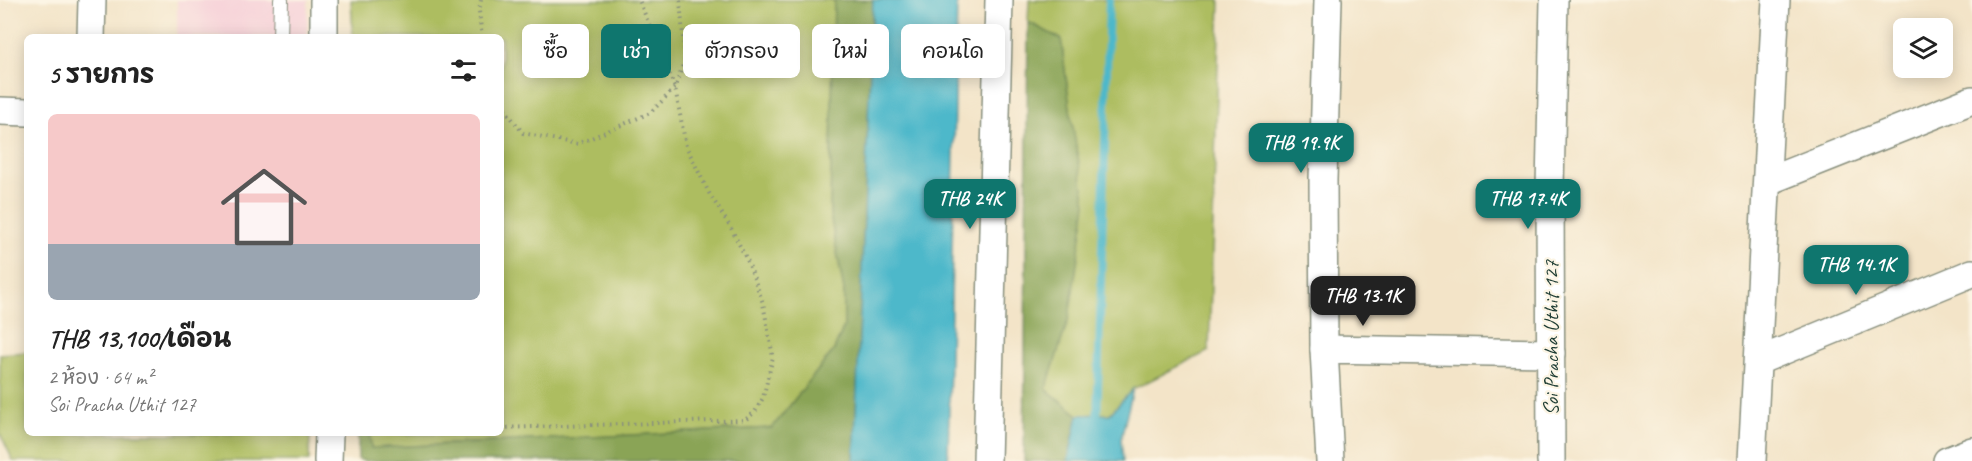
<!DOCTYPE html>
<html lang="th">
<head>
<meta charset="utf-8">
<style>
	body { margin:0; font-family:Caveat,"Playpen Sans Thai",sans-serif; background:#f6f6f6; color:#222; height:100vh; display:flex; flex-direction:column; font-size:22px; white-space:nowrap }
	* { box-sizing:border-box; margin:0 }
	p { font-size:20px; color:#767676 }
	.icon { flex:none; width:33px; height:33px; fill:none; stroke:currentColor; stroke-width:2; stroke-linecap:round; stroke-linejoin:round }
	.map { position:relative; flex:1; overflow:hidden }
	.drawer { position:absolute; left:24px; top:34px; width:480px; height:402px; display:flex; flex-direction:column; background:#fff; border-radius:9px; box-shadow:0 3px 15px #0003 }
	.drawer>* { flex:none }
	.hud { position:absolute; left:522px; top:24px; width:570px; height:54px; display:flex; gap:12px }
	.fabs { position:absolute; left:1893px; top:18px; display:grid; gap:12px }
	.fabs a { display:grid; place-items:center; width:60px; height:60px; border-radius:9px; background:#fff; box-shadow:0 3px 15px #0003; font-size:30px }
	.price { position:absolute; translate:-50% -51px; padding:0 14px; border-radius:12px; background:#0f766e; color:#fff; font-size:20px; line-height:39px; filter:drop-shadow(0 2px 3px #0008) }
	.price::after { content:''; position:absolute; left:50%; top:36px; width:18px; height:14px; margin-left:-9px; background:inherit; clip-path:polygon(0 0,100% 0,50% 100%) }
	.price.selected { background:#222; color:#fff }
	ul { padding:0; list-style:none }
	li { display:grid; align-content:center; gap:12px; height:318px; padding:0 24px }
	li span { display:grid; place-items:center; height:186px; border-radius:9px; color:#555 }
	li>.icon { margin-inline-start:auto }
	span .icon { width:108px; height:108px; fill:#fffc; stroke-width:1 }
	li b { font-size:26px }
	h2 { display:flex; justify-content:space-between; align-items:center; height:72px; padding:0 24px; font-size:26px }
	.pill { padding:0 21px; border-radius:9px; background:#fff; box-shadow:0 3px 15px #0003; font-size:21px; line-height:54px }
	.pill.selected { background:#0f766e; color:#fff }
	.map>svg:first-child { display:block }
	.built { fill:#f6cfd8 }
	.green { fill:#adbd60; stroke:#667d4a; stroke-width:1.5 }
	.forest { fill:#8aa456; stroke:#547045; stroke-width:1.5 }
	.water { fill:#4eb8ca; stroke:#367a7f; stroke-width:1.5 }
	.lines { fill:none; stroke-linecap:round; stroke-linejoin:round }
	.stream { stroke:#4eb8ca; stroke-width:8 }
	.service-casing { stroke:#89907e; stroke-width:16 }
	.minor-casing { stroke:#89907e; stroke-width:30 }
	.path { stroke:#89907e; stroke-width:4; stroke-dasharray:1.5 4.5; stroke-linecap:butt }
	.service { stroke:#fff; stroke-width:14 }
	.minor { stroke:#fff; stroke-width:27 }
	.labels { text-anchor:middle; dominant-baseline:central; stroke-width:4.5; stroke-linejoin:round; paint-order:stroke }
	.street-label { font-size:21px; fill:#1f3d34; stroke:#fcf5e5 }
</style>
</head>
<body>
<div class="map">
<svg width="1972" height="461" viewBox="0 0 1972 461">
	<rect width="100%" height="100%" fill="#fcf5e5"/>
	<filter id="ink" filterUnits="userSpaceOnUse"><feTurbulence type="fractalNoise" baseFrequency=".0167" numOctaves="2"/><feDisplacementMap in="SourceGraphic" scale="12" xChannelSelector="R" yChannelSelector="G"/><feConvolveMatrix kernelMatrix="1 2 1 2 8 2 1 2 1" color-interpolation-filters="sRGB"/></filter>
	<filter id="wash" filterUnits="userSpaceOnUse"><feTurbulence type="fractalNoise" baseFrequency=".008" numOctaves="4" result="noise"/><feDisplacementMap in="SourceGraphic" scale="24" xChannelSelector="R" yChannelSelector="G"/><feGaussianBlur stdDeviation="1.35" result="paint"/><feColorMatrix in="noise" values="0 0 0 0 0 0 0 0 0 0 0 0 0 0 0 0 0 1.4 0 .05"/><feComposite in="paint" operator="in"/></filter>
	<g filter="url(#wash)">
		<rect width="100%" height="100%" fill="#f3e4c8"/>
		<polygon class="built" points="177,0 308,0 307,37 177,37"/>
		<g class="green">
			<polygon points="351,0 834,0 830,214 844,290 844,326 834,350 772,428 370,448 370,434 501,434 501,38 353,37"/>
			<polygon points="1029,0 1220,0 1209,351 1133,389 1110,414 1078,415 1046,389 1069,317 1071,116 1061,39 1028,22"/>
			<polygon points="27,352 27,434 310,434 309,461 13,461 0,433 0,354"/>
		</g>
		<g class="forest">
			<polygon points="834,0 873,0 854,461 364,461 358,459 358,434 370,434 371,448 772,428 834,350 844,326 844,290 830,214"/>
			<polygon points="1028,22 1061,39 1071,116 1086,204 1069,317 1046,389 1078,415 1068,461 1024,461"/>
		</g>
		<g class="water">
			<polygon points="873,0 957,0 948,461 854,461"/>
			<polygon points="1133,389 1121,439 1123,461 1068,461 1078,415 1110,414"/>
		</g>
		<g class="lines">
			<polyline class="stream" points="1097,425 1109,0"/>
		</g>
	</g>
	<g filter="url(#ink)">
		<g class="lines">
			<defs>
				<polyline id="service" points="280,38 281,0"/>
				<g id="minor">
					<polyline points="91,38 92,0"/>
					<polyline points="324,38 324,0"/>
					<polyline points="0,111 27,112"/>
					<polyline points="1768,181 1972,100"/>
					<polyline points="1324,349 1323,180 1328,0"/>
					<polyline points="1758,361 1972,273"/>
					<polyline points="328,461 329,434"/>
					<polyline points="987,461 999,0"/>
					<polyline points="1330,461 1324,349 1551,353"/>
					<polyline points="1551,461 1550,188 1554,0"/>
					<polyline points="1752,461 1776,0"/>
					<polyline points="1947,461 1972,451"/>
				</g>
			</defs>
			<use href="#service" class="service-casing"/>
			<use href="#minor" class="minor-casing"/>
			<g class="path">
				<polyline points="481,0 479,11 482,38"/>
				<polyline points="501,104 523,133 577,144 650,113 675,88 685,59 680,0"/>
				<polyline points="501,428 745,420 755,412 763,398 773,357 763,303 748,262 731,228 709,193 686,146 675,88 639,0"/>
			</g>
			<use href="#service" class="service"/>
			<use href="#minor" class="minor"/>
		</g>
	</g>
	<g class="labels">
		<g class="street-label">
			<text transform="translate(1551 338) rotate(-90)">Soi Pracha Uthit 127</text>
		</g>
	</g>
</svg>
<div class="fabs">
<a><svg class="icon" aria-label="layers" viewBox="0 0 24 24"><path d="M12 4l9 5-9 5-9-5zM3 14l9 5 9-5"/></svg></a>
</div>
<b class="price" style="left:1301px;top:174px">THB 19.9K</b>
<b class="price" style="left:970px;top:230px">THB 24K</b>
<b class="price" style="left:1528px;top:230px">THB 17.4K</b>
<b class="price" style="left:1856px;top:296px">THB 14.1K</b>
<b class="price selected" style="left:1363px;top:327px">THB 13.1K</b>
<div class="hud">
<a class="pill">ซื้อ</a>
<a class="pill selected">เช่า</a>
<a class="pill">ตัวกรอง</a>
<a class="pill">ใหม่</a>
<a class="pill">คอนโด</a>
</div>
<section class="drawer">
<h2>5 รายการ<svg class="icon" aria-label="filters" viewBox="0 0 24 24"><path d="M4 7h16M4 17h16"/><circle cx="9" cy="7" r="2"/><circle cx="15" cy="17" r="2"/></svg></h2>
<ul>
<li><span style="background:linear-gradient(#f6c9c9 70%,#9aa5b1 0)"><svg class="icon" aria-label="home" viewBox="0 0 24 24"><path d="M3 11l9-7 9 7M6 9v11h12V9"/></svg></span><div><b>THB 13,100/เดือน</b><p>2 ห้อง · 64 m²</p><p>Soi Pracha Uthit 127</p></div></li>
</ul>
</section>
</div>
</body>
</html>
